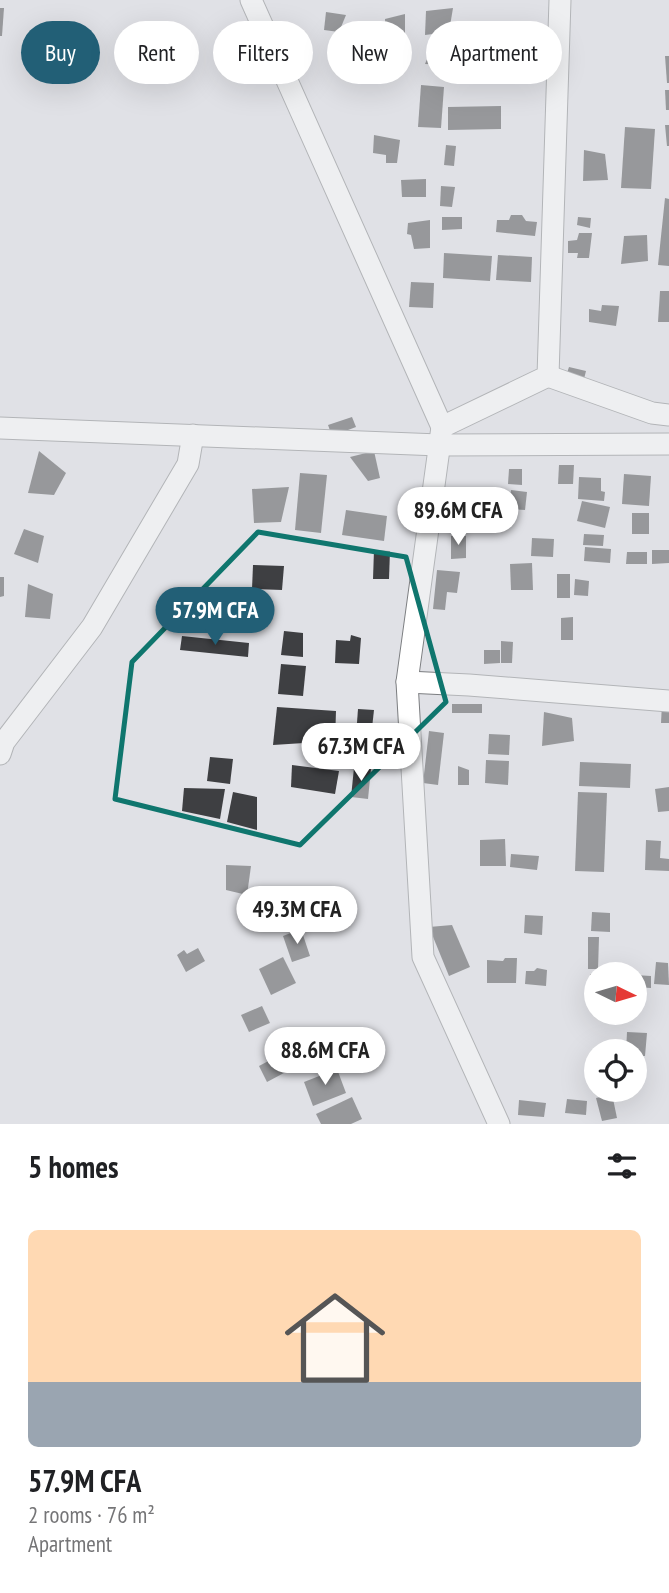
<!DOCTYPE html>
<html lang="en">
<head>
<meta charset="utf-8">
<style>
	body { margin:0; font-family:"PT Sans Narrow",sans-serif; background:#f2f2f2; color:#202124; height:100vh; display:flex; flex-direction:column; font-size:26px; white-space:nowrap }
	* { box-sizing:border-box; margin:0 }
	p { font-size:23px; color:#757577 }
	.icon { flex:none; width:38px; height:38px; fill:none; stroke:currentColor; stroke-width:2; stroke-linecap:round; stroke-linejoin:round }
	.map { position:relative; height:1124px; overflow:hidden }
	.drawer { display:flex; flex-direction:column; background:#fff; flex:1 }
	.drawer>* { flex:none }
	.hud { position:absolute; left:21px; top:21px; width:628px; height:63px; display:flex; gap:14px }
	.needle { width:46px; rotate:95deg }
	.controls { position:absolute; left:584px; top:962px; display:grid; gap:14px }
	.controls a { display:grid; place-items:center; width:63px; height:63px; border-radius:50%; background:#fff; box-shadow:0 7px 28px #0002; font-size:35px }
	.price { position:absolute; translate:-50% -60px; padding:0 16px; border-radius:24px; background:#fff; color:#222; font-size:23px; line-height:46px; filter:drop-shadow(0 2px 4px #0008) }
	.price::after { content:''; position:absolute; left:50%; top:42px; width:21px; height:16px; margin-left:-10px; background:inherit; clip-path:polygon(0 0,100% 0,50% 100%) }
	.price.current { background:#225f76; color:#fff }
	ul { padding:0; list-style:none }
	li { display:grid; align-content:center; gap:14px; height:371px; padding:0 28px }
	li+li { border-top:2px solid #e0e0e0 }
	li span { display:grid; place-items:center; height:217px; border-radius:10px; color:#555 }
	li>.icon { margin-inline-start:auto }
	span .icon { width:126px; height:126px; fill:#fffc; stroke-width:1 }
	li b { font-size:30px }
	h2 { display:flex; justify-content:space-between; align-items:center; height:84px; padding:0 28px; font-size:30px }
	.tag { padding:0 24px; border-radius:32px; background:#fff; box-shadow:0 7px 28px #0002; font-size:24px; line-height:63px }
	.tag.current { background:#225f76; color:#fff }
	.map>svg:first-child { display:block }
	.building { fill:#3e3f42 }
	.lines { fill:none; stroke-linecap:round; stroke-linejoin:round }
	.minor-casing { stroke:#7c7e81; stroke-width:23 }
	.minor { stroke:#fff; stroke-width:21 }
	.marked { fill:none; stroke:#0f766e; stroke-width:5; stroke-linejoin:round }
</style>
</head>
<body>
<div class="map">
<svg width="669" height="1124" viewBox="0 0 669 1124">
	<rect width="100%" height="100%" fill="#e0e1e6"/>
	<g class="building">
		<polygon points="0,8 4,8 2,36 0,36"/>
		<polygon points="453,8 449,32 425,35 426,11"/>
		<polygon points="326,12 346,15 339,32 324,30"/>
		<polygon points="405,14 405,33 386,33 385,19"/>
		<polygon points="526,24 537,24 537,34 546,35 545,55 530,57"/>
		<polygon points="446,38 447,65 425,64 435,40"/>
		<polygon points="472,54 483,54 480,72 468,69"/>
		<polygon points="665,56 669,56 669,83 667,83"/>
		<polygon points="421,85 444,87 441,128 418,127"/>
		<polygon points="665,90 669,90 669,110 666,110"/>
		<polygon points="501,106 501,129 448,130 448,107"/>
		<polygon points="665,125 669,125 669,146 667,146"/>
		<polygon points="625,127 655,129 651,189 621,188"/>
		<polygon points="374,135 400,140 397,163 386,163 386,155 373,153"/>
		<polygon points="446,145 456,146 454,166 444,165"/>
		<polygon points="584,150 605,154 608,180 583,181"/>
		<polygon points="426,179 426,197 402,197 401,180"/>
		<polygon points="441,186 455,187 452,207 440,206"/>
		<polygon points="665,198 669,199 669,266 658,265"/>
		<polygon points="511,215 522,215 526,221 537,222 535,236 496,232 497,220 509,220"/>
		<polygon points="442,217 462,217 462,229 442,230"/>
		<polygon points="578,217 591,218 590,228 577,225"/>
		<polygon points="430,220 430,248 414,249 411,235 407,234 408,223"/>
		<polygon points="579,233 592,233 589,258 577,258 578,253 568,253 568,241 577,240"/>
		<polygon points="647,235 648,261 621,264 624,236"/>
		<polygon points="444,253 492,256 490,281 443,278"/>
		<polygon points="498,255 532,257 531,282 496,280"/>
		<polygon points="411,282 434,283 433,308 409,307"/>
		<polygon points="660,291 669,291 669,322 658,322"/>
		<polygon points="602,305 619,306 616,326 589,322 589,309 601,311"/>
		<polygon points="569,367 586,371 583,383 565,379"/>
		<polygon points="352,417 356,427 332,436 328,425"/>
		<polygon points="39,451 66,473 54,495 28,493"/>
		<polygon points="374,451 380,478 368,481 350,457"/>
		<polygon points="559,465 574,465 573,484 558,484"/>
		<polygon points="509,469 522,469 522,485 508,484"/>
		<polygon points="300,473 327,475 321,533 295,530"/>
		<polygon points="624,474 651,476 649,506 622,504"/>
		<polygon points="579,477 601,478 601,491 605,492 604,501 578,499"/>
		<polygon points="289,487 281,522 254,523 252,489"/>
		<polygon points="511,490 527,492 525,510 509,509"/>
		<polygon points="582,501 610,507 605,528 577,521"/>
		<polygon points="346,510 387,516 384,541 342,535"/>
		<rect x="632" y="513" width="17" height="21"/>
		<polygon points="24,529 44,536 38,563 14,554"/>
		<polygon points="584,534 604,535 603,546 583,545"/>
		<polygon points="451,536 466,536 466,558 451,559"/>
		<polygon points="532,538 554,539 553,557 531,556"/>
		<polygon points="585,547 611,549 610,563 584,561"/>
		<polygon points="374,550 390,551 389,579 373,579"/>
		<polygon points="652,550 669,550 669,563 652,564"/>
		<polygon points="627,552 647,552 647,564 626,564"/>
		<polygon points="532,563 533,590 511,590 510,564"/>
		<polygon points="253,565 284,566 282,590 252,589"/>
		<polygon points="437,570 460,572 457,593 447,592 445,610 433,609"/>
		<rect x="557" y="574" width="13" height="24"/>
		<polygon points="0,577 4,577 4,596 0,597"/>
		<polygon points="575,579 589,581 588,596 574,595"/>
		<polygon points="28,584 53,594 50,619 25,617"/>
		<polygon points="573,617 573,640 561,640 561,618"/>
		<polygon points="284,631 303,633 303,657 281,655"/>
		<polygon points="351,635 361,638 359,664 335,663 336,640 350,641"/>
		<polygon points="182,636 249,643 248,657 180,650"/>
		<polygon points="501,641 513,642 512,663 501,663"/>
		<polygon points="484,650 500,650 500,663 484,664"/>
		<polygon points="281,664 306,666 303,696 278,694"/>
		<polygon points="662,703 669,703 669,723 661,723"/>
		<rect x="452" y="704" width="30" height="9"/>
		<polygon points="277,707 336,711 335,741 273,745"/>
		<polygon points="358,709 374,710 371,737 356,736"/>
		<polygon points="544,712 572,718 574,741 542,746"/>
		<polygon points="429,731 444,733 438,785 423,783"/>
		<polygon points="489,734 510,735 509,755 488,754"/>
		<polygon points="210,757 233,759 230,784 207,781"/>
		<polygon points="486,760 509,761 508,785 485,783"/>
		<polygon points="580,762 631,764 630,788 579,786"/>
		<polygon points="292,765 339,771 335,794 291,787"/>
		<polygon points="458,766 469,770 469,785 458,785"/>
		<polygon points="354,768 371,769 368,799 351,797"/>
		<polygon points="669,787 669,811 658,812 655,789"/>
		<polygon points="184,788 225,789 220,819 182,811"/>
		<polygon points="233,792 257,797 257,830 227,822"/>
		<polygon points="578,792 607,793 604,872 575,871"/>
		<polygon points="505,839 506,866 480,866 480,840"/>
		<polygon points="646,840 661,841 660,858 669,859 669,871 645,870"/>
		<polygon points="511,854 539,856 537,870 510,867"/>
		<polygon points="226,865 251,866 247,895 226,890"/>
		<polygon points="276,897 284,912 274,918 266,903"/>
		<polygon points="592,912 610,913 610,932 591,931"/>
		<polygon points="525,915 543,916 542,935 524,933"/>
		<polygon points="452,925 470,967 449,976 429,927"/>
		<polygon points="301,929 310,956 292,962 283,936"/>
		<polygon points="588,937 599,937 598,969 588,969"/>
		<polygon points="198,948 205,961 186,972 177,955 184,950 187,954"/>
		<polygon points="283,957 296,983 271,995 259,969"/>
		<polygon points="505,958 517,958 516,983 487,983 487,960 503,961"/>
		<polygon points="656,962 668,963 669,985 654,984"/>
		<polygon points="537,968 547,970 546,986 525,984 526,971 534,971"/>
		<rect x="590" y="974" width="7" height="12"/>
		<polygon points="635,975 651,976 651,988 635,987"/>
		<polygon points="262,1006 270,1023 249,1032 241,1015"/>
		<polygon points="627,1032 647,1033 645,1056 635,1056 635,1052 626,1052"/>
		<polygon points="319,1034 327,1050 267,1082 259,1066"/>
		<polygon points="337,1069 346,1093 313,1106 304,1082"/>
		<polygon points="612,1094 617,1118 602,1121 596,1098"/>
		<polygon points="352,1097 362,1119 351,1124 321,1124 316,1114"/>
		<polygon points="567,1099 587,1101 586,1115 565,1113"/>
		<polygon points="519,1100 546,1103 544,1117 518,1115"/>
	</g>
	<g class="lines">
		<defs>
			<g id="minor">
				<polyline points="251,0 442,427"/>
				<polyline points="548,376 652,413 669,415"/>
				<polyline points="0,428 439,445 669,444"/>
				<polyline points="407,682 469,685 669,701"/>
				<polyline points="0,754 4,742 92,627 188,464 193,435"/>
				<polyline points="499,1124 423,957 407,682 442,427 548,376 560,0"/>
			</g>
		</defs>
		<use href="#minor" class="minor-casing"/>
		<use href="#minor" class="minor"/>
	</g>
	<path d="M0 0H669V1124H0ZM 258,532 L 406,557 L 446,702 L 300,845 L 115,799 L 132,662 Z" fill="#e0e1e6" fill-opacity=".55" fill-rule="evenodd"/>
	<path class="marked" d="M 258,532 L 406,557 L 446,702 L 300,845 L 115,799 L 132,662 Z"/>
</svg>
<div class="controls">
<a><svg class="needle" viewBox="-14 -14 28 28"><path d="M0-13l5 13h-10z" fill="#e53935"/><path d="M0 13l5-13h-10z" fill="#757577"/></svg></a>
<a><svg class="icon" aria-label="locate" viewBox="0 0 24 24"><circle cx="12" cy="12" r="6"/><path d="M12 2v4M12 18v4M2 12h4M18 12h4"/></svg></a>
</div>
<b class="price" style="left:458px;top:547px">89.6M CFA</b>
<b class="price current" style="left:215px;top:647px">57.9M CFA</b>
<b class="price" style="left:361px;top:783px">67.3M CFA</b>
<b class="price" style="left:297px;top:946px">49.3M CFA</b>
<b class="price" style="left:325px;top:1087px">88.6M CFA</b>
<div class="hud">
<a class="tag current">Buy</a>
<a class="tag">Rent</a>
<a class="tag">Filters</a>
<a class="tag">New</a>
<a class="tag">Apartment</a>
</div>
</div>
<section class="drawer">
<h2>5 homes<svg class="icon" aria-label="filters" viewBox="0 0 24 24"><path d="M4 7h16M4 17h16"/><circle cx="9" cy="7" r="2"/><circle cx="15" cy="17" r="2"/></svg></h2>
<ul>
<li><span style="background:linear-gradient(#ffd9b3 70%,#9aa5b1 0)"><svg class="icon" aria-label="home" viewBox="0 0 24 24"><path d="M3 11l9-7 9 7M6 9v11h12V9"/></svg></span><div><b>57.9M CFA</b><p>2 rooms · 76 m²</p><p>Apartment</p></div></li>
</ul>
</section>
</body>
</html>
